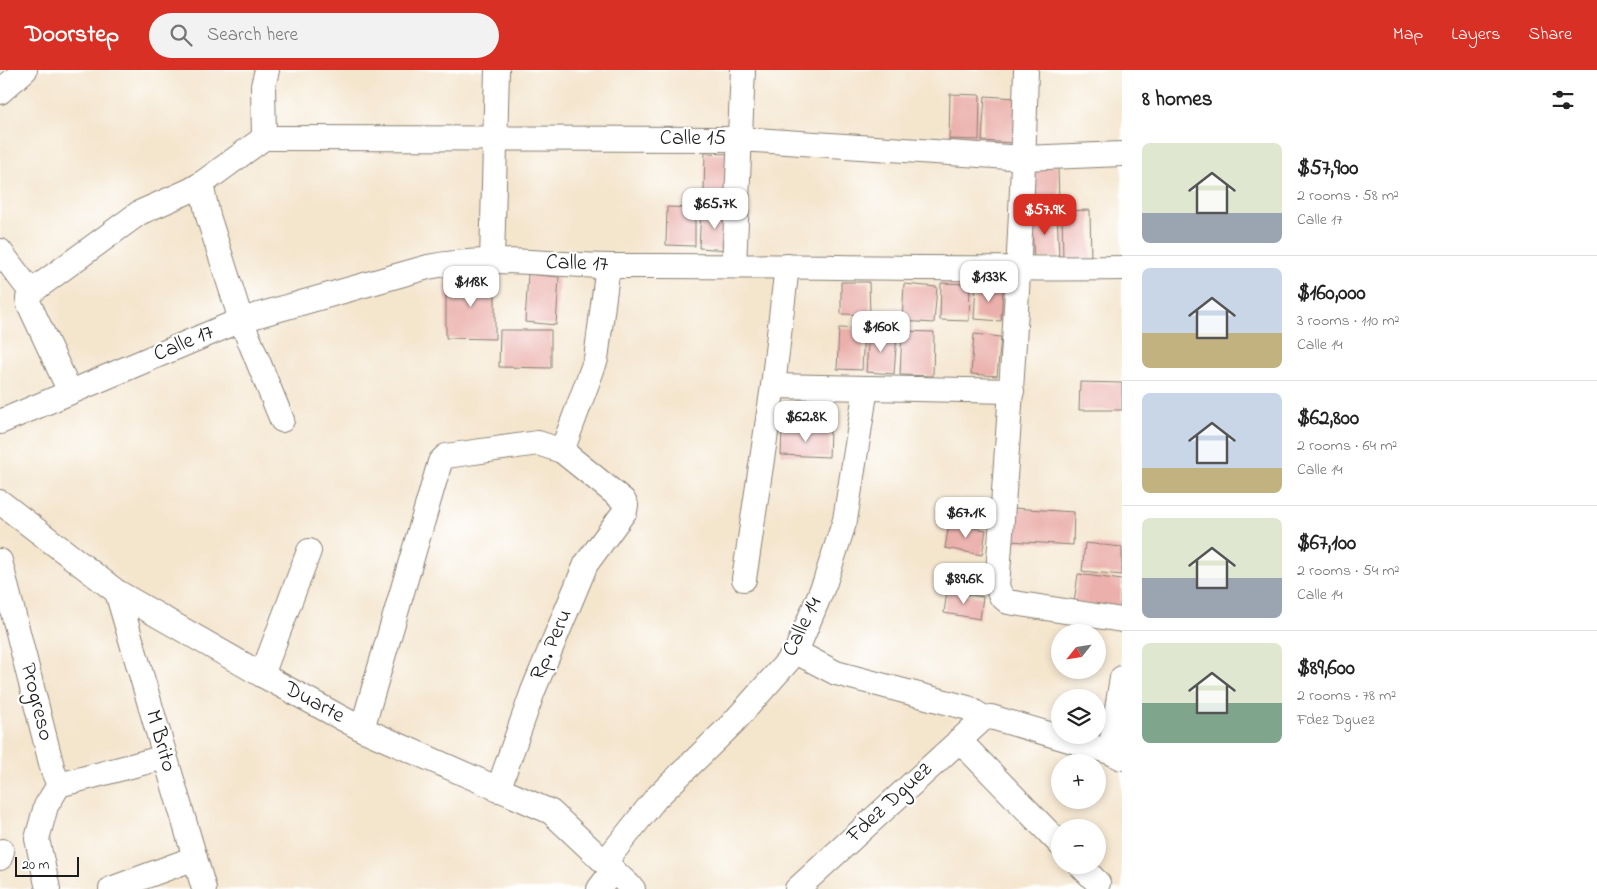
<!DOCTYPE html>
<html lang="en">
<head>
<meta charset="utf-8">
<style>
	body { margin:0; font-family:"Indie Flower",sans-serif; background:#f2f2f2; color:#222; height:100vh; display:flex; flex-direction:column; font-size:19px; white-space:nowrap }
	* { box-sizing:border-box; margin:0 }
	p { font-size:16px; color:#767676 }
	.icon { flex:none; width:28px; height:28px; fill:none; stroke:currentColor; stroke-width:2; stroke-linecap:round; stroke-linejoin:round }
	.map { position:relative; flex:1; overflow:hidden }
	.details { display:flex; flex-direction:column; background:#fff; width:475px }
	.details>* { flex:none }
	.needle { width:32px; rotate:240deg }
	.fabs { position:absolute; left:1051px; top:554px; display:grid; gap:10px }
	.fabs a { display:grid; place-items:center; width:55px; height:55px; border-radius:50%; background:#fff; box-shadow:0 2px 8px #0003; font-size:25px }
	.scale { position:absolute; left:15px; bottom:12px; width:64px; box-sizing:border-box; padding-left:5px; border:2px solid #1c1c1c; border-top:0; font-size:14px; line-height:18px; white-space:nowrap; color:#1c1c1c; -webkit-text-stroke:4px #fff; paint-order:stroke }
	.price { position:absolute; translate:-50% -42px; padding:0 11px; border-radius:10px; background:#fff; color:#222; font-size:16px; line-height:32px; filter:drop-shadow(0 1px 2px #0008) }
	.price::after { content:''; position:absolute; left:50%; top:30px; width:15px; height:11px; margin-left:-8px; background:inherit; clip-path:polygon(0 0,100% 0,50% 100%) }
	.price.current { background:#d93025; color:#fff }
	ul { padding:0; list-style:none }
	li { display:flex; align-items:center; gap:15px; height:125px; padding:0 20px }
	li+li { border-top:1px solid #e0e0e0 }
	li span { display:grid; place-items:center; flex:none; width:140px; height:100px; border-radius:8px; color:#555 }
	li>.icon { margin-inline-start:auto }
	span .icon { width:60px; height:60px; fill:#fffc; stroke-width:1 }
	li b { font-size:21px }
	h2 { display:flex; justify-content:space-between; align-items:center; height:60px; padding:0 20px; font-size:21px }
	header { display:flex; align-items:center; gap:30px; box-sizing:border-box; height:70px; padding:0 25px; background:#d93025; color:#fff }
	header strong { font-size:24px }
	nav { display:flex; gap:28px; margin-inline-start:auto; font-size:18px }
	.search { width:350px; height:45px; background:#f2f2f2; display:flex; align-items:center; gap:12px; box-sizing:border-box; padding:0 18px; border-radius:28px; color:#767676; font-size:19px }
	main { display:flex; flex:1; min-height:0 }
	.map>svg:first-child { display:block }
	.building { fill:#ebb0ac }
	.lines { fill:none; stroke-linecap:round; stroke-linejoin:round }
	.minor-casing { stroke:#888074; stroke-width:26 }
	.minor { stroke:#fff; stroke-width:24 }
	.labels { text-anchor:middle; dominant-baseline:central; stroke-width:4.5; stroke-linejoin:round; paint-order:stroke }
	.street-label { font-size:22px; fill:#1c1c1c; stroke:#fff }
</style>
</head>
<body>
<header>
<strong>Doorstep</strong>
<div class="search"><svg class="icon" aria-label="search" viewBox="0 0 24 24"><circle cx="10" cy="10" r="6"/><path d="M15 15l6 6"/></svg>Search here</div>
<nav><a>Map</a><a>Layers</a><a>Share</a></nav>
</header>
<main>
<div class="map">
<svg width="1122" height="819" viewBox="0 0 1122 819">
	<rect width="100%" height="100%" fill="#fff"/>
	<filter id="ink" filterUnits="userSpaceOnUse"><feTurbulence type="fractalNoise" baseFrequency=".02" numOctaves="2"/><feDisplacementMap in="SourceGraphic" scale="10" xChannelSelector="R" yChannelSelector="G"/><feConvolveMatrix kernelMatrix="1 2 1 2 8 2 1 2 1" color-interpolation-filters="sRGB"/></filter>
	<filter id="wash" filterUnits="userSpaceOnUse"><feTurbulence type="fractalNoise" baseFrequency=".0096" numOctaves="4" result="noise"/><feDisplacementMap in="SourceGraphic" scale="20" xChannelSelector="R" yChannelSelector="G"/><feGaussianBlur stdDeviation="1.12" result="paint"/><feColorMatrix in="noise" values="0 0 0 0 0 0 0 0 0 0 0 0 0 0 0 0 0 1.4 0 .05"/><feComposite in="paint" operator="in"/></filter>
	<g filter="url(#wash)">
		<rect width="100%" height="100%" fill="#f4e5cd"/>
		<g id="blocks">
			<g class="building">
				<polygon points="950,24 980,25 979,70 949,69"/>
				<polygon points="985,26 1016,28 1014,73 982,71"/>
				<polygon points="705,83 731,84 730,122 704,121"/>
				<polygon points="1030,96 1058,96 1059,135 1031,136"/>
				<polygon points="667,137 695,138 695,176 666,175"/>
				<polygon points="701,140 732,142 729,180 699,178"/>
				<polygon points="1090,140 1091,189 1063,190 1062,141"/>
				<polygon points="1057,142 1059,188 1034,189 1031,144"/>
				<polygon points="528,204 559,207 556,255 525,252"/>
				<polygon points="446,207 495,207 495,269 446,268"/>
				<polygon points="841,212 869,212 870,245 841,244"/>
				<polygon points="941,213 970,214 969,251 940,250"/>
				<polygon points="904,214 937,217 934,253 902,251"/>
				<polygon points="976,215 1003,217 1001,251 974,249"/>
				<polygon points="839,258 864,259 862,300 837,299"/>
				<polygon points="500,260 551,260 551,298 499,297"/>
				<polygon points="902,261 934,262 933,306 900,305"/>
				<polygon points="869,262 897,264 894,304 866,302"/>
				<polygon points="974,264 1001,267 997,306 971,304"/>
				<polygon points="1080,312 1122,313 1122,340 1079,340"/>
				<polygon points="782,359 830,361 829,387 781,385"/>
				<polygon points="1012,438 1074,442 1073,475 1010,471"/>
				<polygon points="949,454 986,460 982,485 945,478"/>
				<polygon points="1085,473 1122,477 1122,505 1082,501"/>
				<polygon points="1078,504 1122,510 1120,538 1074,533"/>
				<polygon points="947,521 983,527 980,549 944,543"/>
			</g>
		</g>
	</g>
	<g filter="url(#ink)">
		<use href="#blocks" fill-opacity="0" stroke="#888074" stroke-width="1"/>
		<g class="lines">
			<defs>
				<g id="minor">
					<path d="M 1026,0 C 1022,172 1010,344 997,516 L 1001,526 L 1008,532 L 1122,550"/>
					<polyline points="0,22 25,0"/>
					<polyline points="264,68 740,69 1024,88 1122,84"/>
					<polyline points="201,114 208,146 241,250 282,350"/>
					<polyline points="0,181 31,222"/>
					<polyline points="492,191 497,0"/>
					<polyline points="734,195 743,0"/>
					<polyline points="773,316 1012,321"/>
					<polyline points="70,322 29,234 28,228 31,222 139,143 189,121 201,114 264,68 263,16 267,0"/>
					<path d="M 0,352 L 241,250 L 428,197 C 490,184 553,196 616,196 C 785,195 953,200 1122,198"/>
					<polyline points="562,381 596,289 608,196"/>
					<polyline points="0,432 117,522 262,605 362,659 551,742 633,819"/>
					<polyline points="0,491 53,701 59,715"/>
					<polyline points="744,509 773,316 787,196"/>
					<polyline points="117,522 204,819"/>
					<polyline points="796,582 836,603 968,638 984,648 991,647 1110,682 1122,688"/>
					<polyline points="262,605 309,481"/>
					<polyline points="362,659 440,392 446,386 538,373 562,381 623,430 626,435 625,441 586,494 533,621 498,720"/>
					<polyline points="959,670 1060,774"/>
					<polyline points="1110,682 1122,608"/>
					<polyline points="0,788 2,781"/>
					<polyline points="605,792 656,728 732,654 796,582 825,512 845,450 866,318"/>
					<polyline points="1080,795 1098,813"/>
					<polyline points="48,819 37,769 46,736 59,715 165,687"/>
					<polyline points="111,819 195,788"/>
					<polyline points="599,819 613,800"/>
					<polyline points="797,819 984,648"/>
				</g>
			</defs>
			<use href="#minor" class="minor-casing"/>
			<use href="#minor" class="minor"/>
		</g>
	</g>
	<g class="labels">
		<g class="street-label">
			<text x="693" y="69">Calle 15</text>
			<text transform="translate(577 194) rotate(2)">Calle 17</text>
			<text transform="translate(184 274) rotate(-23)">Calle 17</text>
			<text transform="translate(803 557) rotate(-64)">Calle 14</text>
			<text transform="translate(552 575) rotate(-67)">Rp. Peru</text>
			<text transform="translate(36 632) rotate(76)">Progreso</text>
			<text transform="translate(314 633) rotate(28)">Duarte</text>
			<text transform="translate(160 671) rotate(74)">M Brito</text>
			<text transform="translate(890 733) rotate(-43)">Fdez Dguez</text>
		</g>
	</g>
</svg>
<div class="fabs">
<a><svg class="needle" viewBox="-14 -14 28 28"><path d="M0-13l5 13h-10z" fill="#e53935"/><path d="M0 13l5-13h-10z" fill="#767676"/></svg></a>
<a><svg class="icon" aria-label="layers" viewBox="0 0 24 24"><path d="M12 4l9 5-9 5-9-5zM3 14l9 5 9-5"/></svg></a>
<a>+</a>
<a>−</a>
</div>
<div class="scale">20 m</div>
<b class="price" style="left:715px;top:160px">$65.7K</b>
<b class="price current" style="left:1045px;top:166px">$57.9K</b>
<b class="price" style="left:989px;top:233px">$133K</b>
<b class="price" style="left:471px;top:238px">$118K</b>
<b class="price" style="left:881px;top:283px">$160K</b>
<b class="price" style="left:806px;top:373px">$62.8K</b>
<b class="price" style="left:966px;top:469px">$67.1K</b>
<b class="price" style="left:964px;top:535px">$89.6K</b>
</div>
<section class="details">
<h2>8 homes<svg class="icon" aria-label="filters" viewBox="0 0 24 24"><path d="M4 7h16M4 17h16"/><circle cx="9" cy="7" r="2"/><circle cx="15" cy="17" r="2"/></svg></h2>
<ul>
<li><span style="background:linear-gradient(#dfe7d0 70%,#9aa5b1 0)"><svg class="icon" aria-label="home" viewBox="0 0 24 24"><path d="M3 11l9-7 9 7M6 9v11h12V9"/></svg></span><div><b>$57,900</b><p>2 rooms · 58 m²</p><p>Calle 17</p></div></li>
<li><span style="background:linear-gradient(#c9d6e8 65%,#c2b280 0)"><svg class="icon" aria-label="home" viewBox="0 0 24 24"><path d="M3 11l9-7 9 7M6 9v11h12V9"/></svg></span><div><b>$160,000</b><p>3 rooms · 110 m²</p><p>Calle 14</p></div></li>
<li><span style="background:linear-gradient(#c9d6e8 75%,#c2b280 0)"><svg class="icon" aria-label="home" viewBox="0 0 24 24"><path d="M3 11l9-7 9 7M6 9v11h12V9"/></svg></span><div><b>$62,800</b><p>2 rooms · 64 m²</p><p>Calle 14</p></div></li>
<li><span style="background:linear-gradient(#dfe7d0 60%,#9aa5b1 0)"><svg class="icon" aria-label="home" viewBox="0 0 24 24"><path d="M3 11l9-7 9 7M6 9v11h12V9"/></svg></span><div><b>$67,100</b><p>2 rooms · 54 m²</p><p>Calle 14</p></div></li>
<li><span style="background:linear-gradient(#dfe7d0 60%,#7fa58c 0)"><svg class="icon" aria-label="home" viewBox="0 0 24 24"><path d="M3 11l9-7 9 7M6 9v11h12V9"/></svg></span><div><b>$89,600</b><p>2 rooms · 78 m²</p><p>Fdez Dguez</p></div></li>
</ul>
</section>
</main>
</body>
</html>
